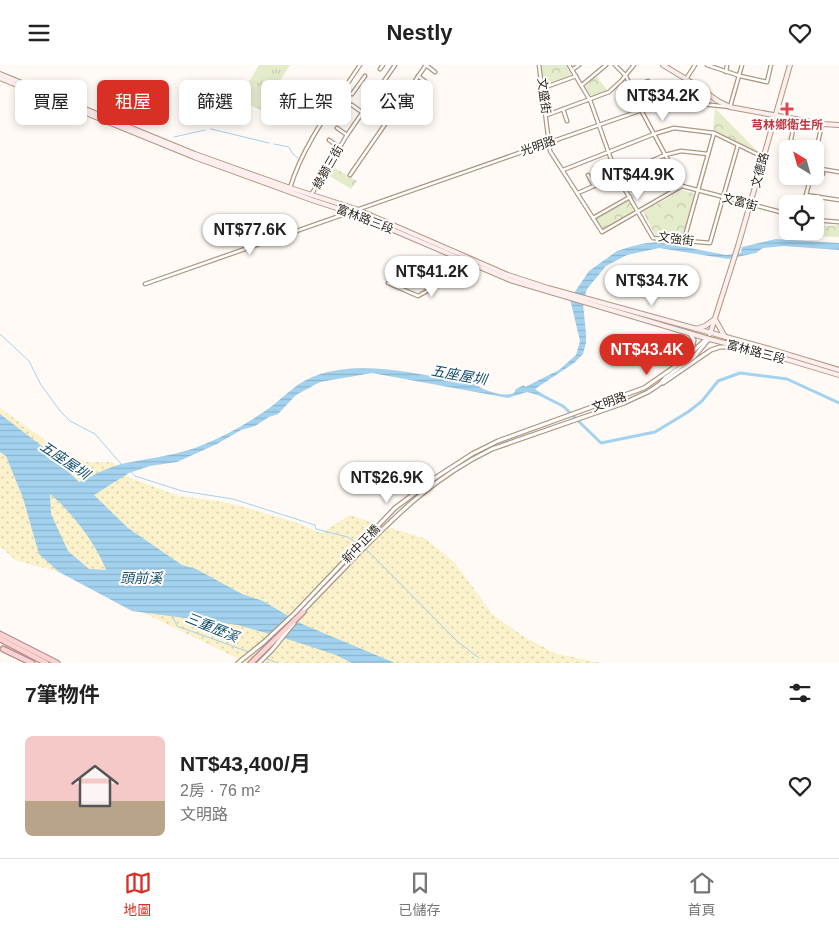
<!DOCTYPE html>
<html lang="zh-TW">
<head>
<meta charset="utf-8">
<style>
	body { margin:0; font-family:Arial,"Noto Sans TC",sans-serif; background:#f2f2f2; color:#222; height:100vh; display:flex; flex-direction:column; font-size:19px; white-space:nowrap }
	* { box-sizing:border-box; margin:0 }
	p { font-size:16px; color:#767676 }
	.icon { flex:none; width:28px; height:28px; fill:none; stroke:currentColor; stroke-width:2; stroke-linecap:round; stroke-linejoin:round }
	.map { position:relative; height:598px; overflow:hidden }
	.side { display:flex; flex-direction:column; background:#fff; flex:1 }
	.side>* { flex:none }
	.top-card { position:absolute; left:15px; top:15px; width:500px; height:45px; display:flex; gap:10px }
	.needle { width:32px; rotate:323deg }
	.controls { position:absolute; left:779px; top:75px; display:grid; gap:10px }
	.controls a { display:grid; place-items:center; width:45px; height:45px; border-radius:8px; background:#fff; box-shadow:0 2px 8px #0003; font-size:25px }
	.price { position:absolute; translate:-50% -42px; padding:0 11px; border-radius:18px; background:#fff; color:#222; font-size:16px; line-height:32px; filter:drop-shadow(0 1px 2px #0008) }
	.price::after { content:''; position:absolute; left:50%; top:30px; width:15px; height:11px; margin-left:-8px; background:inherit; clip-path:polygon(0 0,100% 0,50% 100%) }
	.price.current { background:#d93025; color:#fff }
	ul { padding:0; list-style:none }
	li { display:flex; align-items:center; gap:15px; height:125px; padding:0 25px }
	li+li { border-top:1px solid #e0e0e0 }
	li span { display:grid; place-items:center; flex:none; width:140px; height:100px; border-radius:8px; color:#555 }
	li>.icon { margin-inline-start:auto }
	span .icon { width:60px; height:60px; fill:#fffc; stroke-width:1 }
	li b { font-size:21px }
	h2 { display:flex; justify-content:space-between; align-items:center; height:60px; padding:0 25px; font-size:21px }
	.pill { padding:0 18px; border-radius:8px; background:#fff; box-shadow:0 2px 8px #0003; font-size:18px; line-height:45px }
	.pill.current { background:#d93025; color:#fff }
	header { display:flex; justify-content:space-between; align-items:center; height:65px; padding:0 25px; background:#fff; font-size:22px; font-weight:700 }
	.tab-bar { display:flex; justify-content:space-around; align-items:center; height:70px; border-top:1px solid #e0e0e0; background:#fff; font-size:14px; color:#767676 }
	.tab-bar a { display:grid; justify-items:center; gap:2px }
	.tab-bar .current { color:#d93025 }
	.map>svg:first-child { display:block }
	.grass { fill:url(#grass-tufts) }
	.sand { fill:url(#sand-dots) }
	.park { fill:url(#park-crowns) }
	.water { fill:url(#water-rules); fill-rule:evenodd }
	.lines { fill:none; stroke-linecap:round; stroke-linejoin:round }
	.stream { stroke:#a3d2ef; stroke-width:1 }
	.canal { stroke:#a3d2ef; stroke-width:3 }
	.minor-casing { stroke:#ae9782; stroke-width:5 }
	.tertiary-casing { stroke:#ae9782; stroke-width:5.5 }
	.secondary-casing { stroke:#ae9782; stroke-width:6 }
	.trunk-casing { stroke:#b4908b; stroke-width:7 }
	.minor { stroke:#fff; stroke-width:2.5 }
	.tertiary { stroke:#fff; stroke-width:3 }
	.secondary { stroke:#feeeee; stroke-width:4 }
	.trunk { stroke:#fcd3d2; stroke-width:4.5 }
	.health-dot { fill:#e0444e; stroke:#fff; stroke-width:2 }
	.labels { text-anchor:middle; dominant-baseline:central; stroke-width:4; stroke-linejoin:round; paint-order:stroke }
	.street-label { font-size:12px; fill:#2f271e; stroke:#fff }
	.health-label { font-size:12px; font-weight:bold; fill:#be3a42; stroke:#fff }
	.water-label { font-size:14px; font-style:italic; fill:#154e6b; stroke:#fff }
</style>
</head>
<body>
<header><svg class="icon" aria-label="menu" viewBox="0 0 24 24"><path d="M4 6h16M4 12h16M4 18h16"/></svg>Nestly<svg class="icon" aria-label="heart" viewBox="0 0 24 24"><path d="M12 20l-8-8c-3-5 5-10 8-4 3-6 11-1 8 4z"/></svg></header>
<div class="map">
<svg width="839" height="598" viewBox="0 0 839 598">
	<defs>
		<pattern id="grass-tufts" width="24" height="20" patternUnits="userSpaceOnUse" patternTransform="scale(1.25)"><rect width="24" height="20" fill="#e5eccc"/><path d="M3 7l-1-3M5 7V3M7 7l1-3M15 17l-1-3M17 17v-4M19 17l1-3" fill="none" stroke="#c5caaf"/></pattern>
		<pattern id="sand-dots" width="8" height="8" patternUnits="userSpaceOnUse" patternTransform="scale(1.25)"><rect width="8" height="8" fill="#fbf1cb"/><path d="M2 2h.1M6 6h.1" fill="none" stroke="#d7cfae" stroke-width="1.8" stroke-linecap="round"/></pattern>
		<pattern id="park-crowns" width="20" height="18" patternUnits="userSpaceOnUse" patternTransform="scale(1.25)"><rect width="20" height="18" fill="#e5eccc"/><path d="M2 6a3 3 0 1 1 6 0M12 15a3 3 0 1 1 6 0" fill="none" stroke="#c5caaf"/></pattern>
		<pattern id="water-rules" width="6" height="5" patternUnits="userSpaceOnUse" patternTransform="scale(1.25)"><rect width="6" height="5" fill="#a3d2ef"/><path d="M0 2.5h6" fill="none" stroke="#8db4cc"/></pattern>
	</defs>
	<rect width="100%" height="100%" fill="#fffaf5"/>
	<polygon class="grass" points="259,0 290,0 261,45 238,35"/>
	<polygon class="sand" points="0,343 48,377 85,397 113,397 130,413 179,431 219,436 247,443 295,457 321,468 350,450 426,474 455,498 493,550 526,573 557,589 601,598 247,598 59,507 15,495 0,481"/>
	<g class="park">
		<polygon points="541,0 566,0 571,10 544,20"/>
		<polygon points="596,11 608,26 593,31 590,30 585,22"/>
		<polygon points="715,43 759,88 713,65"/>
		<polygon points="333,102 357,116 351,124 328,110"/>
		<polygon points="682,125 693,128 695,130 682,173 655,170 643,147"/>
		<polygon points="626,136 629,136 633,143 633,147 604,164 601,163 596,156 597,152"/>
		<polygon points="815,158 828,161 839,160 839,172 796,170 797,166 815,166"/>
	</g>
	<path class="water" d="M 776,174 L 839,178 L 839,185 L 784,181 L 763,183 L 756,188 L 728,194 L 659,183 L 627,190 L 606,201 L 587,224 L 583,238 L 586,269 L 586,278 L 583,289 L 574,298 L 535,324 L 544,330 L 541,331 L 527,327 L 508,333 L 372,308 L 320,317 L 296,330 L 278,349 L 269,352 L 255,361 L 241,365 L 217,379 L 177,397 L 150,401 L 129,408 L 94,430 L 128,463 L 182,500 L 196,504 L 242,529 L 263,536 L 302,559 L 395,598 L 352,598 L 336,590 L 297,577 L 238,560 L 132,546 L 59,507 L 39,489 L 23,433 L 6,391 L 0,387 L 0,349 L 43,382 L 79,417 C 92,411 107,403 121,399 C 145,394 171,391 195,383 C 222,373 249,358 272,341 C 281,334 289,326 299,319 C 348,288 424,311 477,320 C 486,327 505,332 514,328 L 516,324 L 524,320 L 525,322 L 559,305 L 576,290 L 580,276 L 570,234 L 589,206 L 617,186 L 633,181 L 646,178 L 659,177 L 726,190 L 741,188 L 742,182 ZM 50,429 C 71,446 97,480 106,505 L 89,504 L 68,486 L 51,449 Z"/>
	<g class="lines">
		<g class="stream">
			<polyline points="211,64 269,78"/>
			<polyline points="174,72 205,65"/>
			<polyline points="274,79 289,82 292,88 298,93"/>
			<polyline points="0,269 29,296 41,320 61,347 70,356 95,369 122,400"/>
			<polyline points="131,407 135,411 182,426 233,434 315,460 316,464 348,472 368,486 458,577 479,593"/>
			<polyline points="172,550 177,561 249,587"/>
			<polyline points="259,591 278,598"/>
		</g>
		<polyline class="canal" points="539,329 563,341 601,378 655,367 688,347 702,336 718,316 740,308 787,314 839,338"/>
		<defs>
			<g id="minor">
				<polyline points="539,0 550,86 602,167 682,121"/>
				<polyline points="569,0 590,35 617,111 653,173 710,178 738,80"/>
				<polyline points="615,0 626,11 641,45 682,121 788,149"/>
				<polyline points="707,0 740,11 767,17 771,0"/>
				<polyline points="380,4 383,0"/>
				<polyline points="572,5 579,0"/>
				<polyline points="726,7 727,0"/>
				<polyline points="418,11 426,17"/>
				<polyline points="686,14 695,0"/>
				<polyline points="382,19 391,24"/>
				<polyline points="582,20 606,0"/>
				<polyline points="543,23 576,11"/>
				<polyline points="632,24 648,16"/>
				<polyline points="392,28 402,35"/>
				<polyline points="352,29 365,11"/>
				<polyline points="382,39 394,46"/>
				<polyline points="352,40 363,48"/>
				<polyline points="563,44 567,56"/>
				<polyline points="547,50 609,27 621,16 634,0"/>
				<polyline points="337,63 347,70"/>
				<polyline points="329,75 339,82"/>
				<polyline points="789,84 795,55"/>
				<polyline points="815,91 822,59"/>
				<polyline points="815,103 839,107"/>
				<polyline points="563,105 654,69 674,63 714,68 763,92"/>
				<polyline points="601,105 605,116"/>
				<polyline points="815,107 823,109"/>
				<polyline points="350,110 426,0 435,7"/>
				<polyline points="588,110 594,121"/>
				<polyline points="811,111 806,130 839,135"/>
				<polyline points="783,112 788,89"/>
				<path d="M 290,123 C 303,79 335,38 360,0"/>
				<polyline points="578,128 665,90 681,86 708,89"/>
				<polyline points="311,130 347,70 395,0"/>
				<polyline points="804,139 806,130"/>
				<polyline points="593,153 630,132"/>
				<polyline points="815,155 839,157"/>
				<polyline points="684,175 714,68"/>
				<polyline points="388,218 418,231 440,219 471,199"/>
				<polyline points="145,219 662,38 673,36 730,42 742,0"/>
			</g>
			<g id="tertiary">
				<polyline points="690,269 694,275 692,286"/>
				<polyline points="663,318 711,285 720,282 736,282"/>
				<path d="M 302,547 C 319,529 336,512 352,495 C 396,450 434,412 492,384 L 624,338 L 648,327 L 660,319 L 665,313 L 694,292 L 708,275"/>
				<polyline points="238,598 264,577 295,548 395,443 435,413 472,389 498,376 644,323 683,296 705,275 708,274"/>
				<polyline points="259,598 272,585 294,558"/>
			</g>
			<g id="secondary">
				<polyline points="663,0 686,14 718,36 730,42 822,59 839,60"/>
				<polyline points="0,9 195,89 290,123 356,144 508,210 548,223 770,284 839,305"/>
				<polyline points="0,13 194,92 312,135 358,150 510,215 709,274 769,289 839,310"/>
				<polyline points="696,264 705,261 715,254 725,272"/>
				<polyline points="710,269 738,181 790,0"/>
			</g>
			<g id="trunk">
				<polyline points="0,569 57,598"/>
				<polyline points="0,574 46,598"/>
				<polyline points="3,584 32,598"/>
				<polyline points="251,598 303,547"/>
			</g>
		</defs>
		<use href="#minor" class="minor-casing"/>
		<use href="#tertiary" class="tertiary-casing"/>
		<use href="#secondary" class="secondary-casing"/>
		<use href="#trunk" class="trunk-casing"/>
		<use href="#minor" class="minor"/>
		<use href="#tertiary" class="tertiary"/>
		<use href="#secondary" class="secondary"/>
		<use href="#trunk" class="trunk"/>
	</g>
	<path class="health-dot" d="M784.5 36.5h5v5h5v5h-5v5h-5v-5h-5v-5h5z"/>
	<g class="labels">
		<g class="street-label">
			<text transform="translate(544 31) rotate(83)">文盛街</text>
			<text transform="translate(538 81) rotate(-19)">光明路</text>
			<text transform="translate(328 102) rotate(-60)">綠獅三街</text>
			<text transform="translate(760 105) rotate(-75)">文德路</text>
			<text transform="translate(740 137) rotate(15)">文富街</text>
			<text transform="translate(365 154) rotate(21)">富林路三段</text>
			<text transform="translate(676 174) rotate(8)">文強街</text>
			<text transform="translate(756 287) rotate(15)">富林路三段</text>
			<text transform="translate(609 337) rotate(-20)">文明路</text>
			<text transform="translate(361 479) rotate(-46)">新中正橋</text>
		</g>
		<g class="health-label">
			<text x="787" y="60">芎林鄉衛生所</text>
		</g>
		<g class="water-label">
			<text transform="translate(459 310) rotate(10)">五座屋圳</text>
			<text transform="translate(65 395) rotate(34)">五座屋圳</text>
			<text x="141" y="513">頭前溪</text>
			<text transform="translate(212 562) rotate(22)">三重歷溪</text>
		</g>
	</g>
</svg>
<div class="controls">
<a><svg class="needle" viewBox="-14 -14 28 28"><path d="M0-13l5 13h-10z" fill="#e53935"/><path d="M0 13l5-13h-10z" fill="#767676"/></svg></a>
<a><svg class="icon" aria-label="locate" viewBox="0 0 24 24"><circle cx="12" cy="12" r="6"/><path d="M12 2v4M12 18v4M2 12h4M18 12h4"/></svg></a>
</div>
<b class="price" style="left:663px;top:57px">NT$34.2K</b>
<b class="price" style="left:638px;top:136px">NT$44.9K</b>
<b class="price" style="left:250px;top:191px">NT$77.6K</b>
<b class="price" style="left:432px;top:233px">NT$41.2K</b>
<b class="price" style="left:652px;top:242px">NT$34.7K</b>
<b class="price current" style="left:647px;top:311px">NT$43.4K</b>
<b class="price" style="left:387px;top:439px">NT$26.9K</b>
<div class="top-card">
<a class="pill">買屋</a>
<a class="pill current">租屋</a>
<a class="pill">篩選</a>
<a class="pill">新上架</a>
<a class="pill">公寓</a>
</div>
</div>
<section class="side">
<h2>7筆物件<svg class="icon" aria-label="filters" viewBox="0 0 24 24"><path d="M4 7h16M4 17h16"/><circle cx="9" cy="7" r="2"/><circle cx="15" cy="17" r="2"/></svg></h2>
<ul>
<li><span style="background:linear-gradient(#f6c9c9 65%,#b9a48a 0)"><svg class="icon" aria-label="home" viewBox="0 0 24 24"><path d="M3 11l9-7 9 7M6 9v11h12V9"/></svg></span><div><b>NT$43,400/月</b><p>2房 · 76 m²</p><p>文明路</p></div><svg class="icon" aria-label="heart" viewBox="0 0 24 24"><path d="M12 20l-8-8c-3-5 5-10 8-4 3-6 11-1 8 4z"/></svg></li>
</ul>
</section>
<nav class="tab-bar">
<a class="current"><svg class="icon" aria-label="map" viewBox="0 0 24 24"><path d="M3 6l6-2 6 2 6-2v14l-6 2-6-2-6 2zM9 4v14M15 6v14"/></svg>地圖</a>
<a><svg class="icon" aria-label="saved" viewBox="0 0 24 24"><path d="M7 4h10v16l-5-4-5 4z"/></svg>已儲存</a>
<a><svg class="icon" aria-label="home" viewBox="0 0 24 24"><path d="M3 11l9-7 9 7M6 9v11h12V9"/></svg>首頁</a>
</nav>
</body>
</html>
